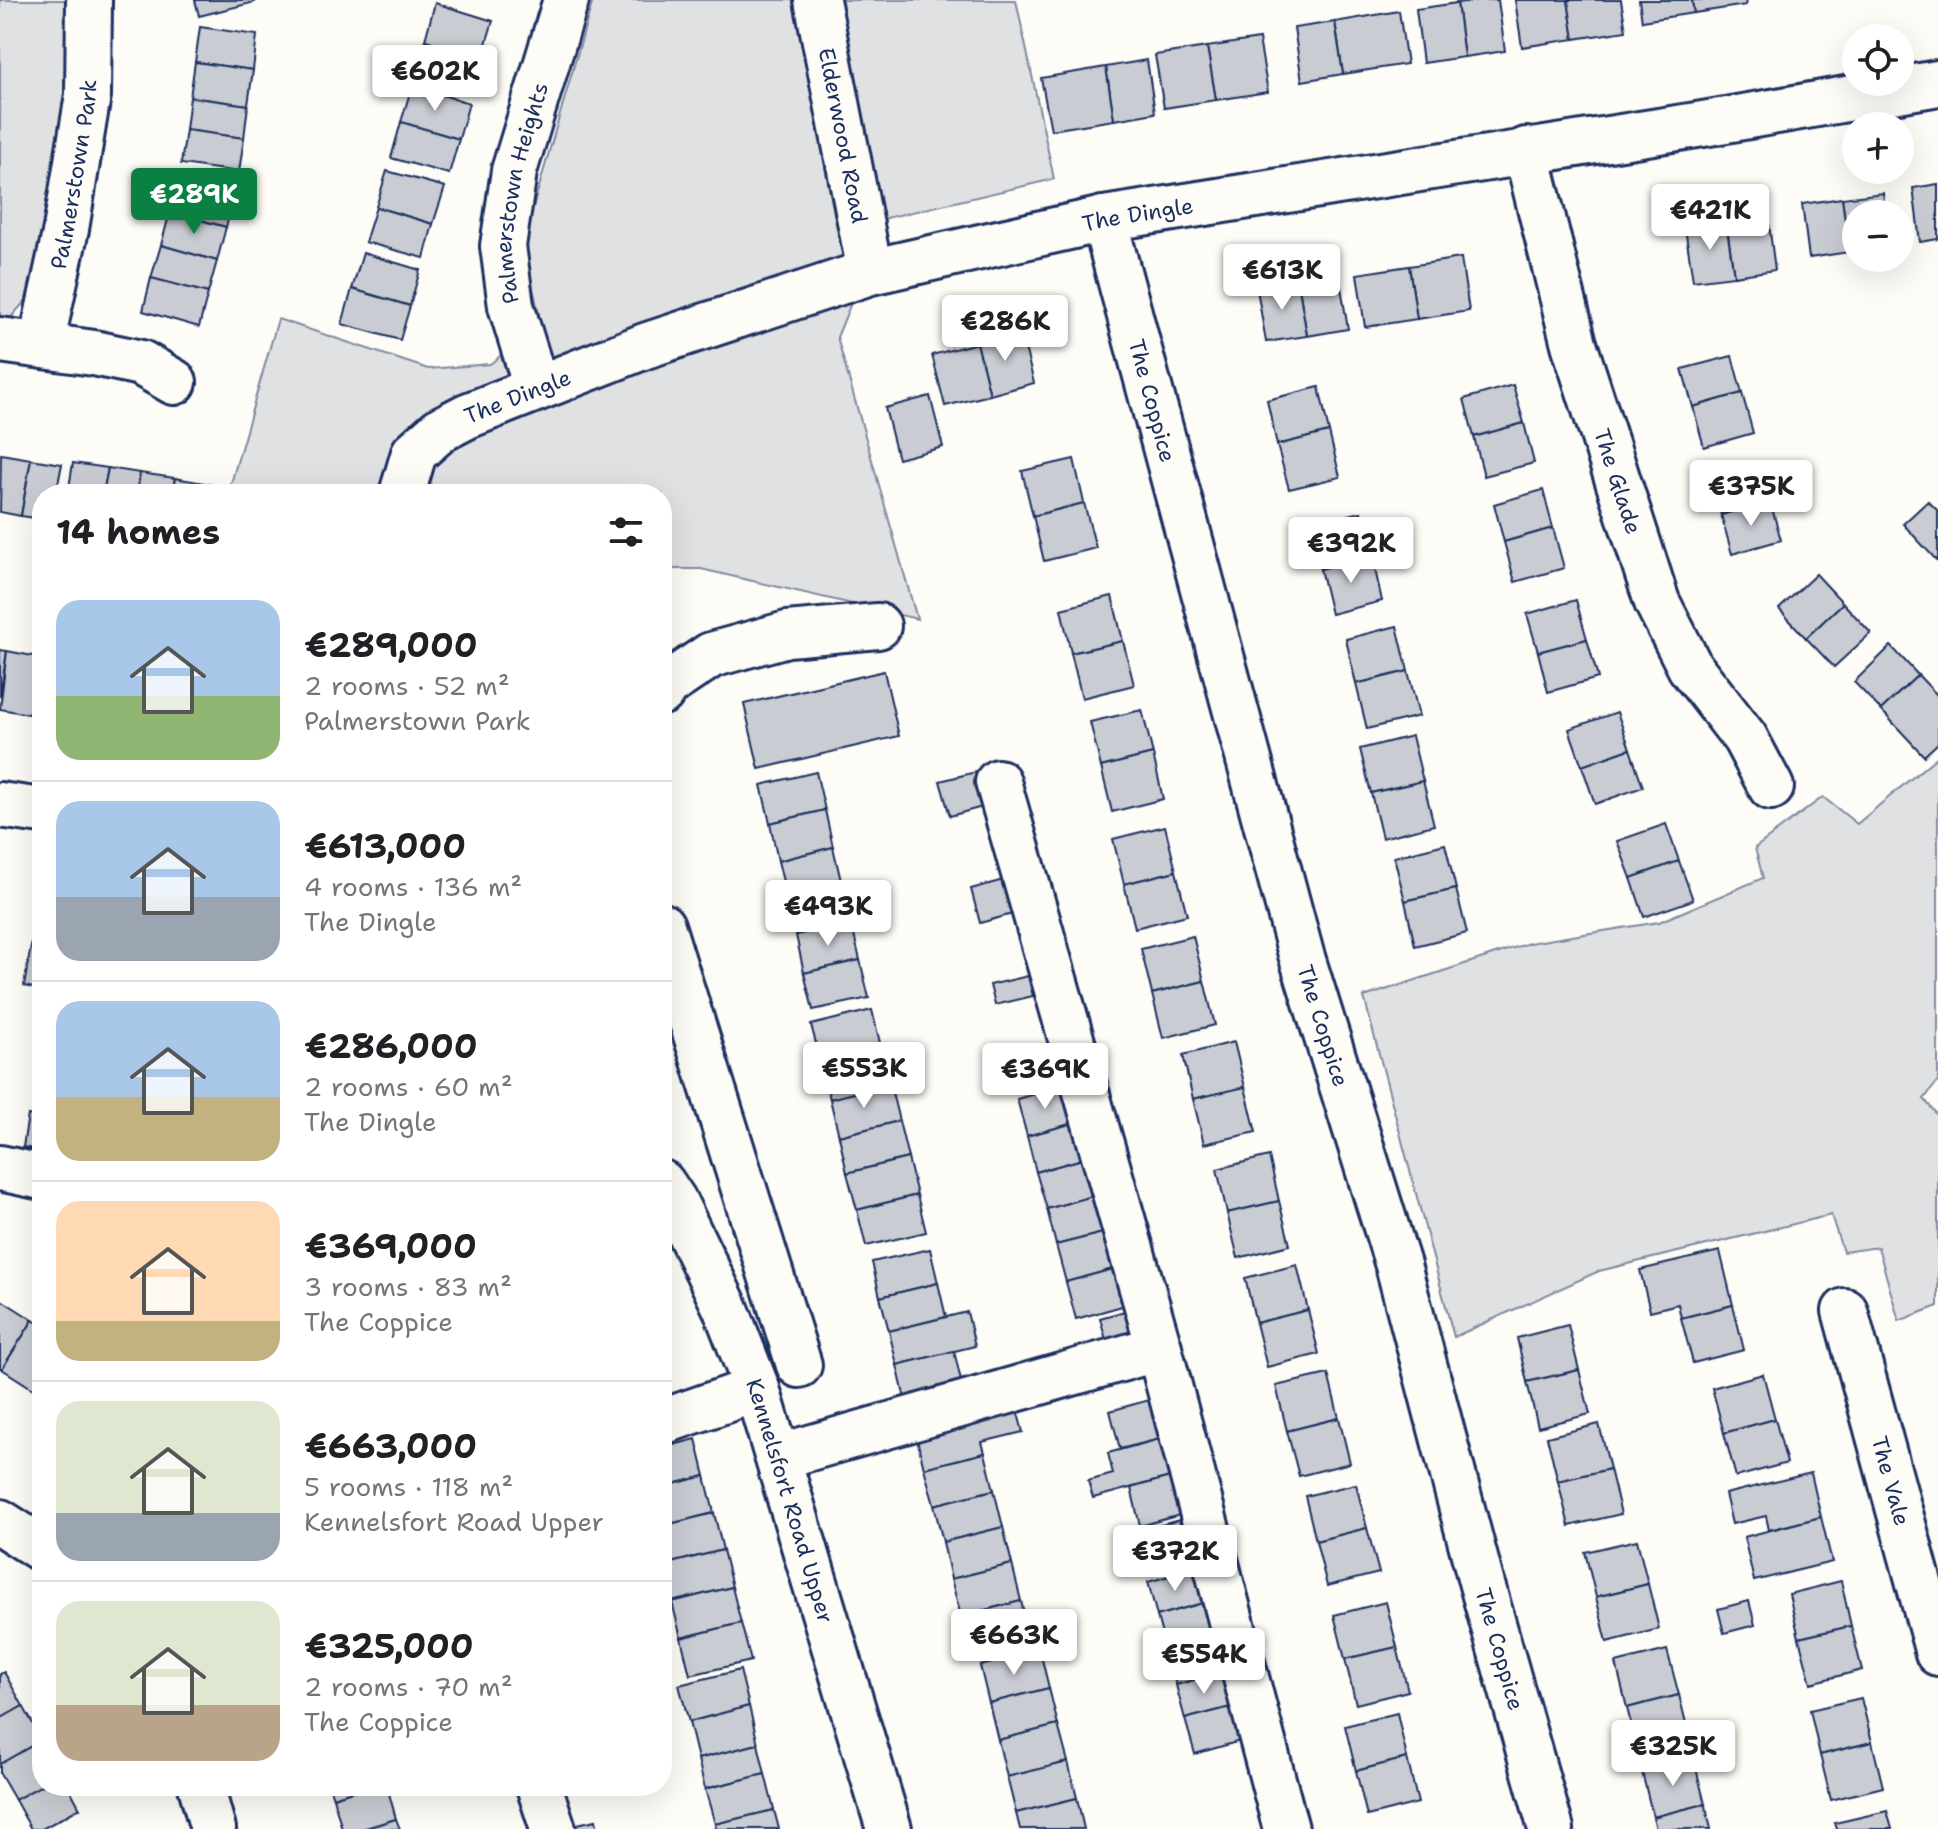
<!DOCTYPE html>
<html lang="en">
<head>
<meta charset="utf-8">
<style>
	body { margin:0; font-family:"Shantell Sans",sans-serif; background:#f6f6f6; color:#202124; height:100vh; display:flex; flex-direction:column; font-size:30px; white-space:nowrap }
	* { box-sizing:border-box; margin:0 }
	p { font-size:26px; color:#757577 }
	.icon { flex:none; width:44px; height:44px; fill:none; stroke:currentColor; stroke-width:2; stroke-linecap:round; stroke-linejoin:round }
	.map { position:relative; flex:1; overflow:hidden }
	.panel { position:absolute; left:32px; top:484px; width:640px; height:1312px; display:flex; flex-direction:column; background:#fff; border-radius:32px; box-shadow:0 8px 32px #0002 }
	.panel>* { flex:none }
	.controls { position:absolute; left:1842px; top:24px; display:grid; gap:16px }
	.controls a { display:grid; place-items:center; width:72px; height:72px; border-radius:50%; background:#fff; box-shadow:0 8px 32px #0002; font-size:40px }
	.price { position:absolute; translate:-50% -68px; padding:0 18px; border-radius:8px; background:#fff; color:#222; font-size:26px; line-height:52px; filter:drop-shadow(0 2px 4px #0008) }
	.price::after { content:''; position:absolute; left:50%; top:48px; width:24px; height:18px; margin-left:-12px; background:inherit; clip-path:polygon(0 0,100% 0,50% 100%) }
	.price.current { background:#0b8043; color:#fff }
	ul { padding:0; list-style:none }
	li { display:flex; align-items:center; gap:24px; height:200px; padding:0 24px }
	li+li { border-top:2px solid #e0e0e0 }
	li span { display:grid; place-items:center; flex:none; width:224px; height:160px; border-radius:24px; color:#555 }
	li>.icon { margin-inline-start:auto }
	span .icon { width:96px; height:96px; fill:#fffc; stroke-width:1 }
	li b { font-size:34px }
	h2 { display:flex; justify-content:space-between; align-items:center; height:96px; padding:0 24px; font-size:34px }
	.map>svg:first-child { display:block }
	.green { fill:#e0e1e3; stroke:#7e88a0; stroke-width:2 }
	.building { fill:#c9ccd3; stroke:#1b2f5e; stroke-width:2 }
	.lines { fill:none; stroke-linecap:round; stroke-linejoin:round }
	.minor-casing { stroke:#1b2f5e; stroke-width:50 }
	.minor { stroke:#fdfcf7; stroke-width:44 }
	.labels { text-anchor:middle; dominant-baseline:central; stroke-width:6; stroke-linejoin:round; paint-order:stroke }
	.street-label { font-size:22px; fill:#1b2f5e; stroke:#fdfcf7 }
</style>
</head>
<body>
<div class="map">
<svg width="1938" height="1829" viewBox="0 0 1938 1829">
	<rect width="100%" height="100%" fill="#fdfcf7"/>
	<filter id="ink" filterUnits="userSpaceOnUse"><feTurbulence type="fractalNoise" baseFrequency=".0125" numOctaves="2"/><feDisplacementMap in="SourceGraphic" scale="16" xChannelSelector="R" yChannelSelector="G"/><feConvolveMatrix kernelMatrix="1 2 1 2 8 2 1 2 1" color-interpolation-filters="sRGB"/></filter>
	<g filter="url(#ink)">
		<g class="green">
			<polygon points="0,0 67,0 70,17 68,91 51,188 26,300 7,322 0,320"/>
			<polygon points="593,0 1016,0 1054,179 886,218 837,337 917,619 701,569 662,569 662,494 228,494 278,319 428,369 490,364 541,324 523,242"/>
			<polygon points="1938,756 1938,1081 1924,1099 1938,1116 1938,1306 1899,1321 1878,1247 1843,1252 1831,1215 1599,1271 1454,1337 1364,997 1529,943 1659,922 1763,878 1755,848 1823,797 1857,824"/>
		</g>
		<g class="building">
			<polygon points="195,0 255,0 255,2 199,16"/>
			<polygon points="1481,0 1498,0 1505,51 1464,57 1457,3"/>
			<polygon points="1515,0 1568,0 1574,39 1522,47"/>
			<polygon points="1568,0 1621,0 1626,31 1574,39"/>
			<polygon points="1639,0 1692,0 1694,13 1642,21"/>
			<polygon points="1692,0 1745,0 1746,5 1694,13"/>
			<polygon points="435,3 493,21 482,57 425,40"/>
			<polygon points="1457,3 1464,57 1423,63 1416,9"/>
			<polygon points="1399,11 1407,64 1343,74 1335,22"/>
			<polygon points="1335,22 1343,74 1302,81 1294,28"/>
			<polygon points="200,27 257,35 253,70 195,62"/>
			<polygon points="1259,39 1268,92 1216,100 1207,47"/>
			<polygon points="425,40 482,57 473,91 414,75"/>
			<polygon points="1207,47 1216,100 1164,108 1155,55"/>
			<polygon points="1147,60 1155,113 1114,120 1106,67"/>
			<polygon points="195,62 253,70 248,105 190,97"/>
			<polygon points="1106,67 1114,120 1051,130 1041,78"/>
			<polygon points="412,86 469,103 459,139 401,122"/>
			<polygon points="190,97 248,105 244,138 186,130"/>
			<polygon points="401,122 459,139 449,174 391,158"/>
			<polygon points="186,130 244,138 239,172 181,164"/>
			<polygon points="387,171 445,187 433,224 376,207"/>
			<polygon points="179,178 235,193 226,227 170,212"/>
			<polygon points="1938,184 1938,239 1920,242 1913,188"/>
			<polygon points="1883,193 1886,214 1856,214 1856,251 1849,252 1842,198"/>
			<polygon points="1842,198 1849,252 1809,258 1802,204"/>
			<polygon points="376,207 433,224 424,258 365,242"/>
			<polygon points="170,212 226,227 217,261 161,245"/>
			<polygon points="1768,216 1775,270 1734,276 1726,222"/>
			<polygon points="1726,222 1734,276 1693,281 1685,228"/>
			<polygon points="161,245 217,261 208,293 151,278"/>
			<polygon points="363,253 420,270 410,306 352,289"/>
			<polygon points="1461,258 1469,311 1417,319 1409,266"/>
			<polygon points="1409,266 1417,319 1365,327 1357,274"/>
			<polygon points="1339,275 1348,329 1307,336 1298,282"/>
			<polygon points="151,278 208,293 199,327 143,311"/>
			<polygon points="1298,282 1307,336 1266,342 1257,289"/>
			<polygon points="352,289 410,306 400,340 342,324"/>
			<polygon points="1021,332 1034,383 990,395 977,343"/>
			<polygon points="977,343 990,395 945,406 932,355"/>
			<polygon points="1732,356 1742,393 1693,407 1682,369"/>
			<polygon points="1513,385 1524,423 1474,437 1464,399"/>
			<polygon points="1319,387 1329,432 1277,445 1267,400"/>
			<polygon points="1742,393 1753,433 1704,447 1693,407"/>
			<polygon points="930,396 943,447 898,459 885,408"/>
			<polygon points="1524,423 1534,463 1484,476 1474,437"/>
			<polygon points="1329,432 1340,477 1289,489 1277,445"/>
			<polygon points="1,454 31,459 21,516 0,512"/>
			<polygon points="31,459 62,464 56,494 42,494 42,519 21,516"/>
			<polygon points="1074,459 1084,503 1033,516 1022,471"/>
			<polygon points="73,463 108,468 103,494 68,494"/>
			<polygon points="1760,463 1770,501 1721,515 1710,477"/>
			<polygon points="108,468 140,473 137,494 103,494"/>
			<polygon points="140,473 175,478 172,494 137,494"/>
			<polygon points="175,478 210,484 208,494 172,494"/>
			<polygon points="1543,490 1553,528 1504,542 1494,504"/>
			<polygon points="1770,501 1781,540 1732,554 1721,515"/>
			<polygon points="1928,501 1938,511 1938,562 1903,524"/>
			<polygon points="1084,503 1096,548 1044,561 1033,516"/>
			<polygon points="1361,512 1372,556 1320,569 1309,525"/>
			<polygon points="1553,528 1564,568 1515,582 1504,542"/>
			<polygon points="1372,556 1382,601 1331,614 1320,569"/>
			<polygon points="1816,574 1843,603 1806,638 1779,609"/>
			<polygon points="1112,596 1123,641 1071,653 1061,609"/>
			<polygon points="1576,600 1587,639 1538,652 1527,614"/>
			<polygon points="1843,603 1871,633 1834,667 1806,638"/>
			<polygon points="1397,626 1408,671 1356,684 1346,639"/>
			<polygon points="1587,639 1598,678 1548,692 1538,652"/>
			<polygon points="1123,641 1134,685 1082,698 1071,653"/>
			<polygon points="1891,646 1918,675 1881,710 1854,682"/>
			<polygon points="0,650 7,651 0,697"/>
			<polygon points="7,651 38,657 29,714 0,709"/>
			<polygon points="41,657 42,657 42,716 32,714"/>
			<polygon points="884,671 899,736 759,769 744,704"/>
			<polygon points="1408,671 1419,716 1367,729 1356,684"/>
			<polygon points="1918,675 1938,696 1938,743 1924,756 1881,710"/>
			<polygon points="1142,710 1153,754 1101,767 1090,722"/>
			<polygon points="1617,712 1630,749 1582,766 1569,729"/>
			<polygon points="1412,736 1423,781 1371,793 1360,749"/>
			<polygon points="1630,749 1643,787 1595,804 1582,766"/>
			<polygon points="1153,754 1163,799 1112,812 1101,767"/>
			<polygon points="816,772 825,810 770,823 761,785"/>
			<polygon points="976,772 986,806 950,816 940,781"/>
			<polygon points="1423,781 1434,825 1382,838 1371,793"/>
			<polygon points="825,810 833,847 778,861 770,823"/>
			<polygon points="1666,824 1679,861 1631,878 1617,841"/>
			<polygon points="1165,826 1176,871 1124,884 1113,839"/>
			<polygon points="1445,844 1456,889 1405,901 1394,857"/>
			<polygon points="833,847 842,885 787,898 778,861"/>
			<polygon points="1679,861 1693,900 1644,917 1631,878"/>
			<polygon points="1176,871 1187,915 1135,928 1124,884"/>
			<polygon points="1007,879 1016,913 980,923 971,889"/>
			<polygon points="842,885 851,922 796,935 787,898"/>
			<polygon points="1456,889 1467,933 1415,946 1405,901"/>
			<polygon points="851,922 860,960 804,973 796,935"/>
			<polygon points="34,929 42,930 42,990 24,986"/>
			<polygon points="1193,936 1204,981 1152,994 1141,949"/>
			<polygon points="860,960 869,998 813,1010 804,973"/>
			<polygon points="1028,976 1033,996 995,1005 990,985"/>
			<polygon points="1204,981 1215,1025 1163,1038 1152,994"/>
			<polygon points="872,1010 881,1047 821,1062 811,1025"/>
			<polygon points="1234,1042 1245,1087 1193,1099 1183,1055"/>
			<polygon points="881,1047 890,1084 830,1099 821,1062"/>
			<polygon points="890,1084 899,1121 839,1136 830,1099"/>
			<polygon points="1063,1086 1074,1123 1027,1136 1017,1099"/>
			<polygon points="1245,1087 1256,1132 1204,1144 1193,1099"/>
			<polygon points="28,1115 42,1117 42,1151 23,1147"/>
			<polygon points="899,1121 908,1158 847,1173 839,1136"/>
			<polygon points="1074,1123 1083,1159 1036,1172 1027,1136"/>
			<polygon points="1269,1156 1279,1201 1227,1213 1217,1169"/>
			<polygon points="908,1158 917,1195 857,1210 847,1173"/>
			<polygon points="1083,1159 1093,1196 1047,1209 1036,1172"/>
			<polygon points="917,1195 926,1232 866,1246 857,1210"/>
			<polygon points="1093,1196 1103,1233 1056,1245 1047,1209"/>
			<polygon points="1279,1201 1290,1245 1238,1258 1227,1213"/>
			<polygon points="1103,1233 1113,1269 1066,1282 1056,1245"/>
			<polygon points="930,1249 938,1283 880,1297 872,1262"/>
			<polygon points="1720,1251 1733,1305 1681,1318 1678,1304 1650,1311 1640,1270"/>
			<polygon points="1297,1265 1308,1310 1256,1323 1245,1278"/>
			<polygon points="1113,1269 1122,1306 1076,1319 1066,1282"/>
			<polygon points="938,1283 946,1317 889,1331 880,1297"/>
			<polygon points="0,1299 33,1320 2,1369 0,1368"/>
			<polygon points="1733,1305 1744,1350 1693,1363 1681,1318"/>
			<polygon points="1132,1309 1141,1341 1109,1351 1100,1318"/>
			<polygon points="1308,1310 1319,1354 1267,1367 1256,1323"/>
			<polygon points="967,1312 975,1346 897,1365 889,1331"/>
			<polygon points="33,1320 42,1326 42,1385 38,1392 2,1369"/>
			<polygon points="1568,1325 1579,1370 1527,1382 1517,1338"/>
			<polygon points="954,1351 962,1385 905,1399 897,1365"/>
			<polygon points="1579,1370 1590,1414 1538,1427 1527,1382"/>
			<polygon points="1328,1374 1339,1418 1287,1431 1276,1386"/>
			<polygon points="1763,1374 1775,1419 1724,1433 1712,1388"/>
			<polygon points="1149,1400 1160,1439 1120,1449 1110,1411"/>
			<polygon points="1016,1406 1023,1432 982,1442 985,1453 924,1468 915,1431"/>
			<polygon points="1339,1418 1350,1463 1299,1476 1287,1431"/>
			<polygon points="1775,1419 1787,1463 1736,1477 1724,1433"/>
			<polygon points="1599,1424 1610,1469 1558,1481 1547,1437"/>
			<polygon points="696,1439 705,1476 662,1487 662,1448"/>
			<polygon points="1160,1439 1170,1477 1093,1498 1088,1481 1113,1474 1108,1453"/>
			<polygon points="985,1453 994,1490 934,1505 924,1468"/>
			<polygon points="1610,1469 1621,1514 1569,1526 1558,1481"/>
			<polygon points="1811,1473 1821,1517 1769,1530 1766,1516 1732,1524 1725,1494"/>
			<polygon points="705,1476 714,1513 662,1526 662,1487"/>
			<polygon points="1170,1477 1180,1515 1140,1526 1131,1488"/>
			<polygon points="1356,1484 1367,1528 1316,1541 1305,1496"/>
			<polygon points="994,1490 1003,1527 943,1542 934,1505"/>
			<polygon points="714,1513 723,1550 663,1565 662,1526"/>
			<polygon points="1821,1517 1832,1562 1754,1581 1744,1537"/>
			<polygon points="1179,1520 1188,1554 1153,1564 1144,1530"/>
			<polygon points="1003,1527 1012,1564 951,1579 943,1542"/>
			<polygon points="1367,1528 1379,1573 1327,1586 1316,1541"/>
			<polygon points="1637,1540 1648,1584 1596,1597 1585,1552"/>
			<polygon points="723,1550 732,1587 672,1602 663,1565"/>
			<polygon points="1012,1564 1021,1601 961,1616 951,1579"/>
			<polygon points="1193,1569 1203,1603 1157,1616 1148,1582"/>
			<polygon points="1841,1581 1851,1626 1799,1638 1789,1594"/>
			<polygon points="1648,1584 1659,1629 1607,1642 1596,1597"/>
			<polygon points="732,1587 741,1623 681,1638 672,1602"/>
			<polygon points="1021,1601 1030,1637 970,1652 961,1616"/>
			<polygon points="1749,1601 1755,1625 1724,1633 1718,1609"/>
			<polygon points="1386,1602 1397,1647 1345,1659 1334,1615"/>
			<polygon points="1203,1603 1213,1638 1166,1650 1157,1616"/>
			<polygon points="741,1623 751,1661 690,1675 681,1638"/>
			<polygon points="1851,1626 1862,1670 1811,1683 1799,1638"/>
			<polygon points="1213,1638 1222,1672 1176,1685 1166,1650"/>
			<polygon points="1397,1647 1408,1691 1356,1704 1345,1659"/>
			<polygon points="1667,1650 1679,1695 1627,1708 1616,1663"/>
			<polygon points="1040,1651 1049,1688 989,1703 980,1666"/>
			<polygon points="740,1670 749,1706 689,1722 679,1685"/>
			<polygon points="4,1672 23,1706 0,1719 0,1674"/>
			<polygon points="1222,1672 1231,1707 1185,1719 1176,1685"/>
			<polygon points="1049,1688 1058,1725 998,1740 989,1703"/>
			<polygon points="1679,1695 1690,1739 1638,1752 1627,1708"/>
			<polygon points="1861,1698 1872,1742 1820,1755 1810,1710"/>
			<polygon points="23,1706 42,1740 0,1764 0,1719"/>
			<polygon points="749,1706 758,1744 698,1759 689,1722"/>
			<polygon points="1231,1707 1240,1741 1195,1754 1185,1719"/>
			<polygon points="1397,1713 1407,1758 1356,1771 1345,1726"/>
			<polygon points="1058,1725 1068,1762 1007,1777 998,1740"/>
			<polygon points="42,1740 42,1785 15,1800 0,1774 0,1764"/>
			<polygon points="1872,1742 1883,1787 1831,1800 1820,1755"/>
			<polygon points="758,1744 765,1774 705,1789 698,1759"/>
			<polygon points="1407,1758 1418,1803 1367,1816 1356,1771"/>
			<polygon points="1694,1760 1705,1804 1653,1817 1642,1772"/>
			<polygon points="1068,1762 1077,1798 1016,1813 1007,1777"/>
			<polygon points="765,1774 774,1810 715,1824 705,1789"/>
			<polygon points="42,1785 68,1786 80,1808 42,1829 31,1829 15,1800"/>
			<polygon points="329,1786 369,1786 333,1797"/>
			<polygon points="369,1786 387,1786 396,1819 363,1829 342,1829 333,1797"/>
			<polygon points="1077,1798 1084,1829 1020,1829 1016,1813"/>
			<polygon points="1705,1804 1711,1829 1656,1829 1653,1817"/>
			<polygon points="774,1810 779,1829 716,1829 715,1824"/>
			<polygon points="1887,1811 1892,1829 1837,1829 1835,1823"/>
			<polygon points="396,1819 400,1829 363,1829"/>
			<polygon points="596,1820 598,1829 564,1829 563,1827"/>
		</g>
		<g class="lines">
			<defs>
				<g id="minor">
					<path id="s1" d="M 817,0 L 870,272"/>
					<path id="s2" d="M 1526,150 L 1574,344 L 1657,602 L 1690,667 L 1745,738 L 1771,787"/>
					<path id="s3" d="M 1104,219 L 1301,954 L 1398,1265 L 1481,1581 L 1551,1829"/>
					<polyline points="0,340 94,353 141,363 174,382"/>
					<path id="s4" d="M 41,345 L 66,229 L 88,95 L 89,0"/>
					<path id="s5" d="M 536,387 L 511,306 L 503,246 L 514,171 L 566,0"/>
					<path id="s6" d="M 402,494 L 414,453 L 440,430 L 467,416 L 645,346 L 870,272 L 1104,219 L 1703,124 L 1938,83"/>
					<polyline points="662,692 662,688 711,655 787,634 878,626"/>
					<polyline points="998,782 1159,1348 1286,1829"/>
					<polyline points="0,805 42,811"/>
					<polyline points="662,926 799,1365"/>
					<polyline points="0,1168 42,1177"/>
					<path id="s7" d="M 662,1183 L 674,1201 L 726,1309 L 757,1389 L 889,1829"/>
					<path id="s8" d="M 1845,1311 L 1938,1653"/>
					<polyline points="662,1422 757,1389"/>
					<polyline points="778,1457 1159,1348"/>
					<polyline points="0,1522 42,1549"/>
					<polyline points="201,1786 213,1829"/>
					<polyline points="539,1786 553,1829"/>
				</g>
			</defs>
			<use href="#minor" class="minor-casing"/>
			<use href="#minor" class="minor"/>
		</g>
	</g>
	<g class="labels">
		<g class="street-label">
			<text stroke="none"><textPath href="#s1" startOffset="138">Elderwood Road</textPath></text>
			<text stroke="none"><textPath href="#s4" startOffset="174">Palmerstown Park</textPath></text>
			<text stroke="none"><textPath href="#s5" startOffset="200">Palmerstown Heights</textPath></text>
			<text stroke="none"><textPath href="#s6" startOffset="810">The Dingle</textPath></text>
			<text stroke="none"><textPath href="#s6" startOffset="162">The Dingle</textPath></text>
			<text stroke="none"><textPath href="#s3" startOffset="188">The Coppice</textPath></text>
			<text stroke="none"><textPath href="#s2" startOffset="344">The Glade</textPath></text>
			<text stroke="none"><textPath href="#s3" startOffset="836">The Coppice</textPath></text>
			<text stroke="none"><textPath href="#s8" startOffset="176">The Vale</textPath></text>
			<text stroke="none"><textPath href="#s7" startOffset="344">Kennelsfort Road Upper</textPath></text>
			<text stroke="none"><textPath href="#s3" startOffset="1484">The Coppice</textPath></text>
		</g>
	</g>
</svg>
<div class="controls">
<a><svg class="icon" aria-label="locate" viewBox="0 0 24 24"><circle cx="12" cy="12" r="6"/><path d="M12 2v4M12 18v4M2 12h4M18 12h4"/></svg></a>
<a>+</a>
<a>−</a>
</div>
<b class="price" style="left:435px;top:113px">€602K</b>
<b class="price current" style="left:194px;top:236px">€289K</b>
<b class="price" style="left:1710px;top:252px">€421K</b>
<b class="price" style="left:1282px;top:312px">€613K</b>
<b class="price" style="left:1005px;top:363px">€286K</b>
<b class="price" style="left:1751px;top:528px">€375K</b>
<b class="price" style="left:1351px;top:585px">€392K</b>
<b class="price" style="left:828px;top:948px">€493K</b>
<b class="price" style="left:864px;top:1110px">€553K</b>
<b class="price" style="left:1045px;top:1111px">€369K</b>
<b class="price" style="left:1175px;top:1593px">€372K</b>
<b class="price" style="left:1014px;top:1677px">€663K</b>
<b class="price" style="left:1204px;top:1696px">€554K</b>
<b class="price" style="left:1673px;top:1788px">€325K</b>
<section class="panel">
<h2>14 homes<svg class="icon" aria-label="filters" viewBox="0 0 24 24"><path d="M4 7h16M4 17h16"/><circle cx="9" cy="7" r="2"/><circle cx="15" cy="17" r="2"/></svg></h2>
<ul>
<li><span style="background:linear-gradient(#a9c7e8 60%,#8fb573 0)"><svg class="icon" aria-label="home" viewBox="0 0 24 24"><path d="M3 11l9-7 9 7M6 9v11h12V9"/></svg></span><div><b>€289,000</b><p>2 rooms · 52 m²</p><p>Palmerstown Park</p></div></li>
<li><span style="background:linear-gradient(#a9c7e8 60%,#9aa5b1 0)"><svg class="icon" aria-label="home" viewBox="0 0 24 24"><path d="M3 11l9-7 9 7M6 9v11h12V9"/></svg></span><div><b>€613,000</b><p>4 rooms · 136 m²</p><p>The Dingle</p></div></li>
<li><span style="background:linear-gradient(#a9c7e8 60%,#c2b280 0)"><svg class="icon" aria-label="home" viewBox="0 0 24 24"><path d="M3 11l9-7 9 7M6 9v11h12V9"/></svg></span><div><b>€286,000</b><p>2 rooms · 60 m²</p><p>The Dingle</p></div></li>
<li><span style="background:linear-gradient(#ffd9b3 75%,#c2b280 0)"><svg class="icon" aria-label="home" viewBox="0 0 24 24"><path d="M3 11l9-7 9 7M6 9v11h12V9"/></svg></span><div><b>€369,000</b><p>3 rooms · 83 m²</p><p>The Coppice</p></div></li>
<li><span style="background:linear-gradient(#dfe7d0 70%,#9aa5b1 0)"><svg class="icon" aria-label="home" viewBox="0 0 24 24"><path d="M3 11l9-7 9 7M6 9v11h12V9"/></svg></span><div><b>€663,000</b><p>5 rooms · 118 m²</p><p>Kennelsfort Road Upper</p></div></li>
<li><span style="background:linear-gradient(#dfe7d0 65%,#b9a48a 0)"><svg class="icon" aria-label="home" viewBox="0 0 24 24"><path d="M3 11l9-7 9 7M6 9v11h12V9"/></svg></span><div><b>€325,000</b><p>2 rooms · 70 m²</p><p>The Coppice</p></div></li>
</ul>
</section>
</div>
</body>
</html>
